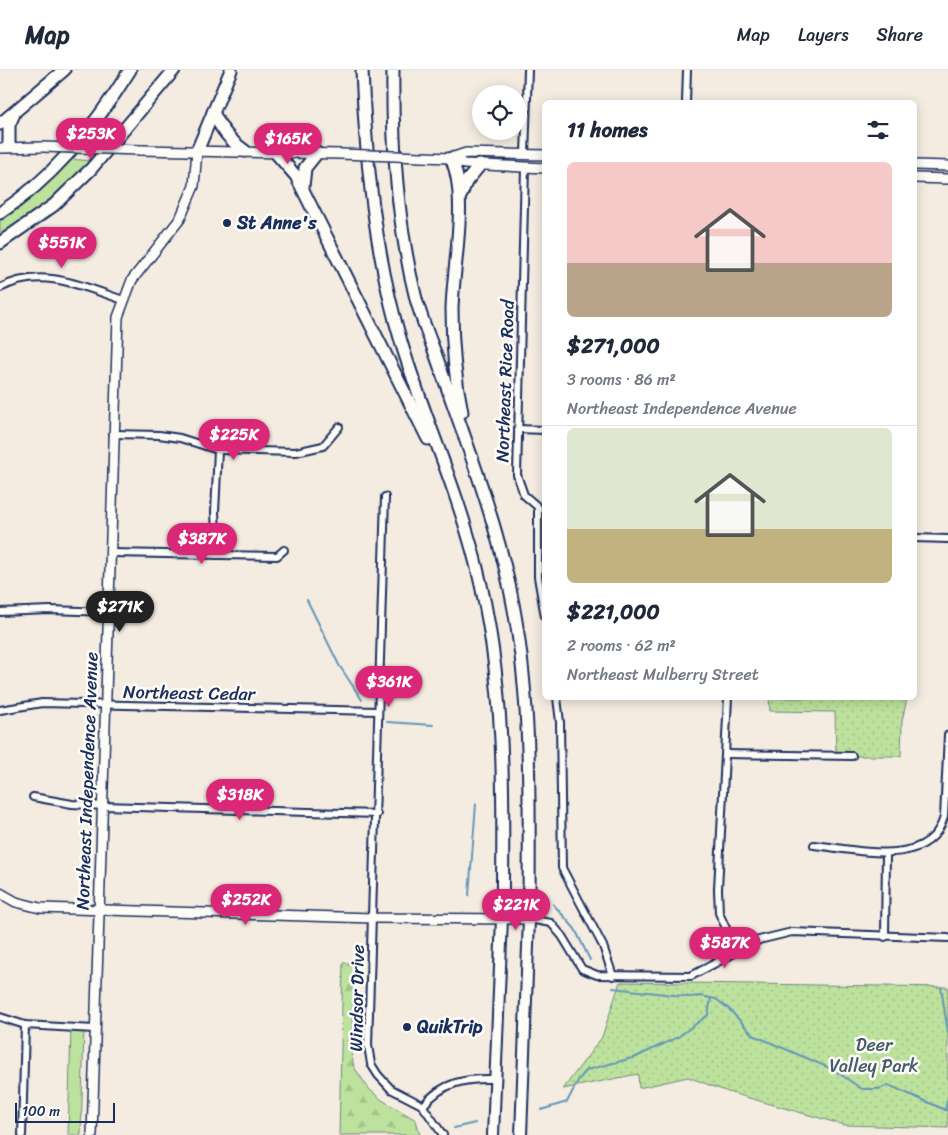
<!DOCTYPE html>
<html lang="en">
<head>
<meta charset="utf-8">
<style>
	body { margin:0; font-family:Sriracha,sans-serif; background:#f6f6f7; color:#1f2937; height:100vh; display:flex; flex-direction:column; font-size:19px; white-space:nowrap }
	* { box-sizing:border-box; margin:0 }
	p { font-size:16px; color:#747a83 }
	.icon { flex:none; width:28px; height:28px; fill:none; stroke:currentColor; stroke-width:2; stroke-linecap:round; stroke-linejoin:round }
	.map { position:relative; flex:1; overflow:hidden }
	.drawer { position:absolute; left:542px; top:30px; width:375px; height:600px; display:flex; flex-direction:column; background:#fff; border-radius:8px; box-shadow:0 2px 12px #0003 }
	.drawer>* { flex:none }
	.buttons { position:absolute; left:472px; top:15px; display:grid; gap:10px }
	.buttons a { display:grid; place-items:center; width:55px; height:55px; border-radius:50%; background:#fff; box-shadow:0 2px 12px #0003; font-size:25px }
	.scale { position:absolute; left:15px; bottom:12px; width:100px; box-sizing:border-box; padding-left:5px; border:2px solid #1b2f5e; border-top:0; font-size:14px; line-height:18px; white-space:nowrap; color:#1b2f5e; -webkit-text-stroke:4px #fdfcf7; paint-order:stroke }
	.price { position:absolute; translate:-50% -42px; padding:0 11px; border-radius:18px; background:#db2777; color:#fff; font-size:16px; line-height:32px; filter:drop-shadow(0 1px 2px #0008) }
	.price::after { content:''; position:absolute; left:50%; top:30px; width:15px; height:11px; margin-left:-8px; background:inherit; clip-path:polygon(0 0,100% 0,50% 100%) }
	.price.current { background:#222; color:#fff }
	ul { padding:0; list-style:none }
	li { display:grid; align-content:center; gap:10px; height:265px; padding:0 25px }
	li+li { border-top:1px solid #e0e1e3 }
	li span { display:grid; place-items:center; height:155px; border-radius:8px; color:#555 }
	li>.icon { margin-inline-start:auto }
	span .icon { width:90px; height:90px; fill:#fffc; stroke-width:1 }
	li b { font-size:21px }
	h2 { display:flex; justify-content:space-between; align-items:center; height:60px; padding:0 25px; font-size:21px }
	header { display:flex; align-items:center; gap:30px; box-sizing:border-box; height:70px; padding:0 25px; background:#fff; border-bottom:1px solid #e0e1e3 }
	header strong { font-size:24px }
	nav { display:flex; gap:28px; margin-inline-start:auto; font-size:18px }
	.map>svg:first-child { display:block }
	.grass { fill:#bde29d; stroke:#6c887e }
	.forest { fill:url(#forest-firs); stroke:#6c887e }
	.park { fill:url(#park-dots); stroke:#6c887e }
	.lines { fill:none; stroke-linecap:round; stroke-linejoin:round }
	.stream { stroke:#6397b9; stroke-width:2 }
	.street-casing { stroke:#1b2f5e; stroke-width:10 }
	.secondary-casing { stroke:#1b2f5e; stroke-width:12 }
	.primary-casing { stroke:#1b2f5e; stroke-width:14 }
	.highway-casing { stroke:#1b2f5e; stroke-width:15 }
	.street { stroke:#fdfcf7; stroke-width:6 }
	.secondary { stroke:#fdfcf7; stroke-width:9 }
	.primary { stroke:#fdfcf7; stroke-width:10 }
	.highway { stroke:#fdfcf7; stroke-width:11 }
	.secondary-bridge-casing { stroke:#1b2f5e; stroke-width:12; stroke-linecap:butt }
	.secondary-bridge { stroke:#fdfcf7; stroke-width:9 }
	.poi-dot { fill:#1b2f5e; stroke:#fdfcf7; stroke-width:2 }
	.labels { text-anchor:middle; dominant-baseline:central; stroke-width:5; stroke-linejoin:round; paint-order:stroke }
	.poi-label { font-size:18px; font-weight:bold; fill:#1b2f5e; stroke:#fdfcf7; text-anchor:start }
	.street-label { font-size:18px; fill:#1b2f5e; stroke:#fdfcf7 }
	.park-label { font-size:18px; fill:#445c6e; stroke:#fdfcf7 }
</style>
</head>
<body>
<header>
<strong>Map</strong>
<nav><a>Map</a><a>Layers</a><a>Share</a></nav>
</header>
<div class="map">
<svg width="948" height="1065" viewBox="0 0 948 1065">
	<defs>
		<pattern id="forest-firs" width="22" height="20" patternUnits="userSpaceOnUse" patternTransform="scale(1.25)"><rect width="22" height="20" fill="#bde29d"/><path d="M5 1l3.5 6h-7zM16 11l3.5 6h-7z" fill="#a2c28a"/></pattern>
		<pattern id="park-dots" width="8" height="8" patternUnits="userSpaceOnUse" patternTransform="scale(1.25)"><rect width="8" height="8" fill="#bde29d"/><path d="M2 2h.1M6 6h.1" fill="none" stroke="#a2c28a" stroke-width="1.8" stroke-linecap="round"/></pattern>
	</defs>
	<rect width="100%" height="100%" fill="#f5ece1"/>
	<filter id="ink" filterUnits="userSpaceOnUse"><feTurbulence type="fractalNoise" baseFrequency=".02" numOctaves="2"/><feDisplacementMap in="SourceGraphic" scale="10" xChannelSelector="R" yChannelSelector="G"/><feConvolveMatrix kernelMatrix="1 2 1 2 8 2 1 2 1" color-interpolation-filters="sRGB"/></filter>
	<g filter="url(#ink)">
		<g class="grass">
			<polygon points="70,89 93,91 42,138 0,169 0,149"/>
			<polygon points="71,958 84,960 81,1065 68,1065"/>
		</g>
		<polygon class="forest" points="343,893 355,893 351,981 354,997 369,1019 382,1030 416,1050 420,1065 339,1065"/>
		<g class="park">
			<polygon points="769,628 907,628 902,651 901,686 836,686 835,642 770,641"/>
			<polygon points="620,912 948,917 948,1058 844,1055 728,1022 688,1007 639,1018 638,1004 563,1019 602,967"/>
		</g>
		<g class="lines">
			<g class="stream">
				<polyline points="307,530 339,595 362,630"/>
				<polyline points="387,652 433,655"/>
				<polyline points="469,825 476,734"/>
				<polyline points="553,834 575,859 590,890"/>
				<polyline points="941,917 948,963"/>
				<polyline points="613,918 690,927 701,926 716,929 729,939 753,965 834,1000 862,1019 879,1019 888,1015 948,1041"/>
				<polyline points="541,1040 567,1032 579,1009 587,1000 636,987 678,967 708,945 711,928"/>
				<polyline points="945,1040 948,1027"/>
				<polyline points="454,1058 475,1053"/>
			</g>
			<defs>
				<g id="street">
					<polyline points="686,32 687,0"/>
					<polyline points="525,84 528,0"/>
					<polyline points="525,98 517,405 524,425 538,437 538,507 545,547"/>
					<path d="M 0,218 C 42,196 82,216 123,230"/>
					<polyline points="518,359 545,360"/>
					<polyline points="113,364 159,365 180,368 218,380 296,382 323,376 339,357"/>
					<polyline points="385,427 368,975 371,994 378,1005 391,1019 422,1035 443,1065"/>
					<polyline points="915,468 948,469"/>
					<polyline points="111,483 277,486 284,480"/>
					<polyline points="217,485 215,442 218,380"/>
					<polyline points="0,542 50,540 109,542"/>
					<polyline points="557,628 560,652 562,798 603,876 613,906"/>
					<polyline points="728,628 718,819 719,843 736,880"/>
					<polyline points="0,640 42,633 378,641"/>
					<polyline points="726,684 852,686"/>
					<polyline points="33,727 72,734 104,736 377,744"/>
					<path d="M 814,775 C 854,779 929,800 944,747 L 948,665"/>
					<polyline points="529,849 551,853 562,866 582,899 597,905 691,906 759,870 792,862 948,868"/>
					<polyline points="885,867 886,783"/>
					<polyline points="0,947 25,955 94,959"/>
					<path d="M 423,1036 C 442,1012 466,1008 495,1009"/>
					<polyline points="22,1065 25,955"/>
				</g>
				<g id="secondary">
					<polyline points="0,78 42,77"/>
					<polyline points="141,80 341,84"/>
					<polyline points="422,87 451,88 466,83 545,85"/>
					<polyline points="451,88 464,94 545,98"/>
					<polyline points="915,95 948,96"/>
					<polyline points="915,108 948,109"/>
					<polyline points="0,823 16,832 40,838 373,848 529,849"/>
					<polyline points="92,1065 118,247 132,210 180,149 194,116 197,81"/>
				</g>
				<g id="primary">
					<polyline points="493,1065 502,849"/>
					<polyline points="521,1065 529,849"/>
				</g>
				<g id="highway">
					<path d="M 362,0 C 366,93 375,186 402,275 C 425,349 457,419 476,494 C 506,611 504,729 502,849"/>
					<path d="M 393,0 C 392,77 397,154 416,229 C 423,254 434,278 442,303 C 467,374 494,445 510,519 C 533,627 529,738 529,849"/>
					<path d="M 213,42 C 221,59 229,70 245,81"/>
					<polyline points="0,54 64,0"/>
					<polyline points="9,76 9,55 14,44"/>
					<polyline points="197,81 231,0"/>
					<polyline points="275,82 296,106 428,369"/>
					<path d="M 451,88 C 469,127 453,195 452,239 C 452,274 455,309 462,342"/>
					<polyline points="303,117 305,98 317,83"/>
					<polyline points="461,125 466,112 480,95"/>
					<path d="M 0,143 C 55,107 96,55 130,0"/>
					<polyline points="0,173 54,135 91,99 174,0"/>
				</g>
			</defs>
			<use href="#street" class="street-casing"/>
			<use href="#secondary" class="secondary-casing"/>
			<use href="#primary" class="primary-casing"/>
			<use href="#highway" class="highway-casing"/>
			<use href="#street" class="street"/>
			<use href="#secondary" class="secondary"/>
			<use href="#primary" class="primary"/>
			<use href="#highway" class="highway"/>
			<defs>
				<g id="secondary-bridge">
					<polyline points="42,77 141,80"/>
					<polyline points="341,84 422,87"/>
				</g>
			</defs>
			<use href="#secondary-bridge" class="secondary-bridge-casing"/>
			<use href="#secondary-bridge" class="secondary-bridge"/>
		</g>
	</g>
	<g class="poi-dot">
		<circle cx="227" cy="153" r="5"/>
		<circle cx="407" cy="957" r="5"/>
	</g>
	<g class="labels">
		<g class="poi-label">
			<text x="237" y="153">St Anne's</text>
			<text x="417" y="957">QuikTrip</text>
		</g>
		<g class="street-label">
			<text transform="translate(505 311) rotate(-88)">Northeast Rice Road</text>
			<text transform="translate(189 623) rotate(1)">Northeast Cedar</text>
			<text transform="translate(87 711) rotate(-88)">Northeast Independence Avenue</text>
			<text transform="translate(357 928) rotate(-89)">Windsor Drive</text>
		</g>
		<g class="park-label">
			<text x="874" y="975">Deer<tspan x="874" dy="21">Valley Park</tspan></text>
		</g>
	</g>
</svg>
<div class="buttons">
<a><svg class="icon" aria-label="locate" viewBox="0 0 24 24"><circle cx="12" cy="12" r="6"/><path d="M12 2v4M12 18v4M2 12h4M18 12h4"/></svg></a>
</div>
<div class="scale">100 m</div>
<b class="price" style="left:91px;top:90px">$253K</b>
<b class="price" style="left:288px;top:95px">$165K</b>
<b class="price" style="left:62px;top:199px">$551K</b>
<b class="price" style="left:234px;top:391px">$225K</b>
<b class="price" style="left:202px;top:495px">$387K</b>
<b class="price current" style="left:120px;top:563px">$271K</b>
<b class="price" style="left:389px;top:638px">$361K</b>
<b class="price" style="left:240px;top:751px">$318K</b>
<b class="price" style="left:246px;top:856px">$252K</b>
<b class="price" style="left:516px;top:861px">$221K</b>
<b class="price" style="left:725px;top:899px">$587K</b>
<section class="drawer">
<h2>11 homes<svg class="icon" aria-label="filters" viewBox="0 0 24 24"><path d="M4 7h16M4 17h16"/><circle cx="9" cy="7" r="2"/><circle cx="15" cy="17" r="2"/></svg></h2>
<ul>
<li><span style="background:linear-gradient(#f6c9c9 65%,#b9a48a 0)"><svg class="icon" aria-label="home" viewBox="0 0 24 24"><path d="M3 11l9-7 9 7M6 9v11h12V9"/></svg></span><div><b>$271,000</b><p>3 rooms · 86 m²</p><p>Northeast Independence Avenue</p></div></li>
<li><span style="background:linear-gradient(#dfe7d0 65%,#c2b280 0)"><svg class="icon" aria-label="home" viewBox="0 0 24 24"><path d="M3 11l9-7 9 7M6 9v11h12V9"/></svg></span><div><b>$221,000</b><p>2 rooms · 62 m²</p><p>Northeast Mulberry Street</p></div></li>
</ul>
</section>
</div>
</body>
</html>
